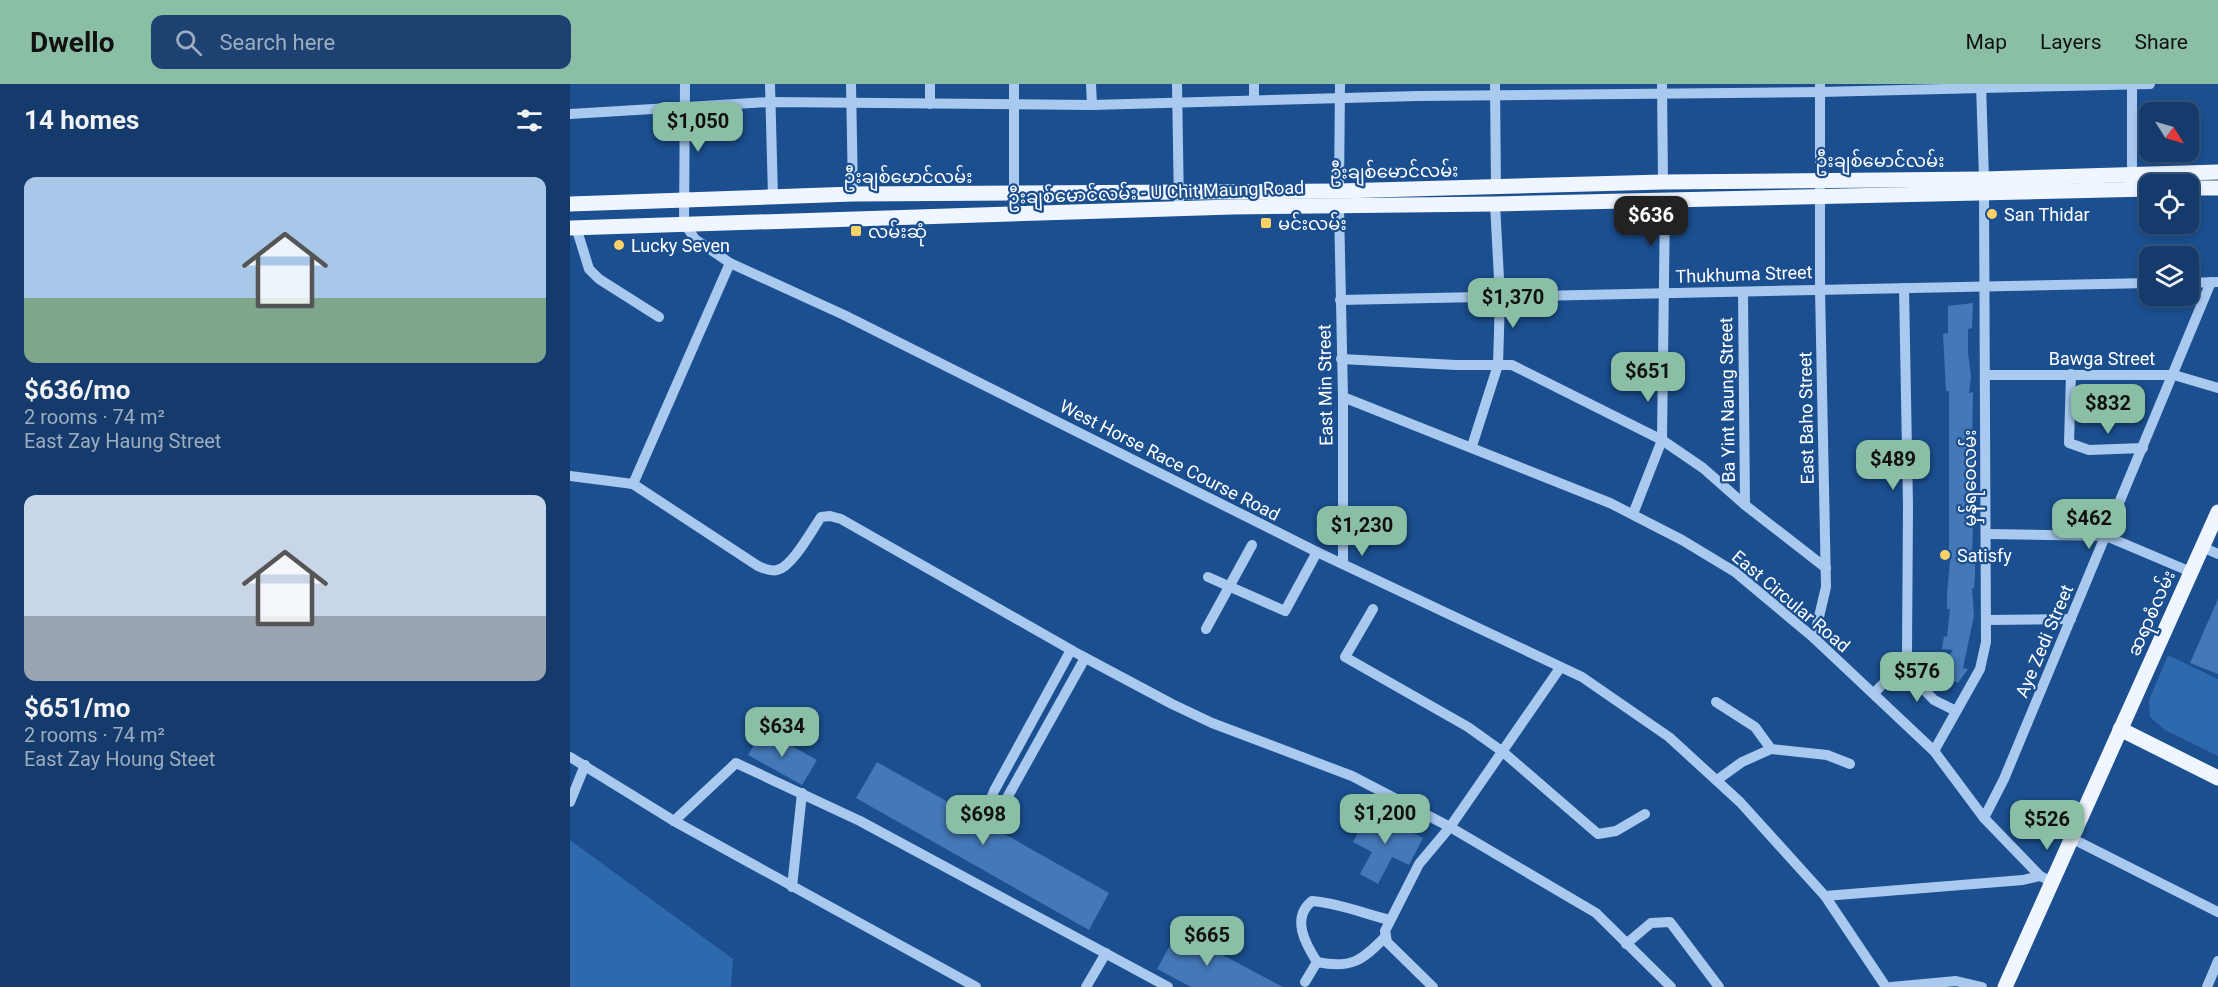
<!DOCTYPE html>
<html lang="en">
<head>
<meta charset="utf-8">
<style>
	body { margin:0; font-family:Roboto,"Noto Sans Myanmar",sans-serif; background:#1d4271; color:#f1f3f6; height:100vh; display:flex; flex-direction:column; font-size:22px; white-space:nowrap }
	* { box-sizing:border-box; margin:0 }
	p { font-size:20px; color:#9dadc1 }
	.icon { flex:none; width:33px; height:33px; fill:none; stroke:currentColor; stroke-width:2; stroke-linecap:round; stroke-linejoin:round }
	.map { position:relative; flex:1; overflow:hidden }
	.details { display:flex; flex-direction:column; background:#143b6b; width:570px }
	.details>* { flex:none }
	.needle { width:39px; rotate:127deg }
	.buttons { position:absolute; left:1569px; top:18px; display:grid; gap:12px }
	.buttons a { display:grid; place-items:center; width:60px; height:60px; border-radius:12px; background:#143b6b; box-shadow:0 3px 9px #0003,0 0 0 2px #33557e; font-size:30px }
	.price { position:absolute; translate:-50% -51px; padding:0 14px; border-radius:12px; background:#8abfa5; color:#111; font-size:20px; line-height:39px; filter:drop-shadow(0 2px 3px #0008) }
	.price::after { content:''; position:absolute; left:50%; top:36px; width:18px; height:14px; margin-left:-9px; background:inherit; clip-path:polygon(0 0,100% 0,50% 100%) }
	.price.selected { background:#222; color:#fff }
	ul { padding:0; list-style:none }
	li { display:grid; align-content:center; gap:12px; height:318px; padding:0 24px }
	li span { display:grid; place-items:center; height:186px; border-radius:12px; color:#555 }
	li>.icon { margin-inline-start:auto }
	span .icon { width:108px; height:108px; fill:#fffc; stroke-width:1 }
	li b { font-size:26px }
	h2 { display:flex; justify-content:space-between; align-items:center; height:72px; padding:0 24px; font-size:26px }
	header { display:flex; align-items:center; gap:36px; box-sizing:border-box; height:84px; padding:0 30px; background:#8abfa5; color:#111 }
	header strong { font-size:28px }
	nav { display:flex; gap:33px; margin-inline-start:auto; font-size:21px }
	.search { width:420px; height:54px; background:#1d4271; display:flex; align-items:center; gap:15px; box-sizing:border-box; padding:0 21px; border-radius:12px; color:#9dadc1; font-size:22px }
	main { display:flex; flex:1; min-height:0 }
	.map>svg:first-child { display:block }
	.green { fill:#2e69ad }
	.building { fill:#4478b7 }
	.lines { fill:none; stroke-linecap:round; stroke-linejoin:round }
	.minor { stroke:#a9c9ee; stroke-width:10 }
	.major { stroke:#f0f6ff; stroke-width:15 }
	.poi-dot { fill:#ffd166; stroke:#1b4f8f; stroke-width:2 }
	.labels { text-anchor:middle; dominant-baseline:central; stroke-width:4.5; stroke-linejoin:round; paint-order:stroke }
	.street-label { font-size:18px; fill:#fff; stroke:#1b4f8f }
	.poi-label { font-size:18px; fill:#fff; stroke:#1b4f8f; text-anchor:start }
</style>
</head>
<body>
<header>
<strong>Dwello</strong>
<div class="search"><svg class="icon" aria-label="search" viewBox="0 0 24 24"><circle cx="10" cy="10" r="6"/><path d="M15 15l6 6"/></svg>Search here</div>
<nav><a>Map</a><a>Layers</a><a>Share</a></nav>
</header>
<main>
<section class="details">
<h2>14 homes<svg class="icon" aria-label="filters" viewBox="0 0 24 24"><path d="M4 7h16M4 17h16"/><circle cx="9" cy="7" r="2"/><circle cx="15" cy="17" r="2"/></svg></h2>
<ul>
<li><span style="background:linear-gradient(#a9c7e8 65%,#7fa58c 0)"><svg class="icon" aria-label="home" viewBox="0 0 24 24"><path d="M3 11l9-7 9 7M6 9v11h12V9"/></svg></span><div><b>$636/mo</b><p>2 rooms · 74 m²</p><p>East Zay Haung Street</p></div></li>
<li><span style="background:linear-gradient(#c9d6e8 65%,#9aa5b1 0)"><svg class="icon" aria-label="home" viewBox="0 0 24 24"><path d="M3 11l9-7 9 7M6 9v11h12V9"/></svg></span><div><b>$651/mo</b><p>2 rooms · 74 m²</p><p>East Zay Houng Steet</p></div></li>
</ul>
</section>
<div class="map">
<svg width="1648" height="903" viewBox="0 0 1648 903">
	<rect width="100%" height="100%" fill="#1b4f8f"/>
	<g class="green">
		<polygon points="1598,571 1648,595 1648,672 1595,646 1580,633 1579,616"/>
		<polygon points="0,756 163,875 161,903 0,903"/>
	</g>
	<g class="building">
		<polygon points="1403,219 1402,244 1398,245 1398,268 1401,293 1399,309 1403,308 1402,361 1405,361 1402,479 1405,478 1405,492 1404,504 1402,504 1404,532 1393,584 1398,585 1388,599 1367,589 1383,566 1372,565 1374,552 1377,553 1380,525 1377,525 1377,510 1381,466 1379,467 1379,307 1376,307 1373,250 1378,249 1378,222"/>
		<polygon points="1648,515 1648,590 1620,579"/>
		<polygon points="193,646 247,676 232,701 178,671"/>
		<polygon points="307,678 539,809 519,846 286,714"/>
		<polygon points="800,726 853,754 839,781 822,773 808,800 790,790 802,768 783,758"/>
		<polygon points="608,847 713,903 621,903 587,885"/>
	</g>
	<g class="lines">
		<g class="minor">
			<polyline points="115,0 114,139 125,155 160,179 274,231 747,468 1012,593 1099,653 1170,718 1255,812 1316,903"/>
			<polyline points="200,0 203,113"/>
			<polyline points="281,0 283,110"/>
			<polyline points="360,0 360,20"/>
			<polyline points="521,0 522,21"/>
			<polyline points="607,0 609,124"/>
			<polyline points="684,0 684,16"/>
			<polyline points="925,0 926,105"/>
			<polyline points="1092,0 1093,98"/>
			<polyline points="1411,0 1414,95"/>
			<polyline points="0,30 200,18 522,21 848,12 1250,8 1580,0"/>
			<polyline points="1562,92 1562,0"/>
			<polyline points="769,107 770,0"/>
			<polyline points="769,123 773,313 773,480"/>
			<polyline points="444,132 444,0"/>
			<polyline points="6,143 19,185 29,195 89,233"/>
			<path d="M 160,179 L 63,400 L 188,482 C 193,484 201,488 207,486 C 222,483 242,446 251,433 L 260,432 L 271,435 L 510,571 L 602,620 L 642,639 L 782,692 L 880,743 L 1026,829 L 1101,903"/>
			<polyline points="1618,199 1648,198"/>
			<polyline points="1173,209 1175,421"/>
			<polyline points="770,216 1580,199"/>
			<polyline points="771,275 886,281 942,281 1092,356 1133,384 1175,421 1256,484"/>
			<polyline points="1501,290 1499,359 1519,366 1573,364"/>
			<polyline points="1415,291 1604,291 1648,304"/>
			<polyline points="773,313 1040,419 1112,456 1165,488 1244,554 1364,667 1414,734 1470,792 1481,797"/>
			<polyline points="902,362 928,281 930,213 925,120"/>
			<polyline points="0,392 63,400"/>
			<polyline points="1063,430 1092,356 1095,117"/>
			<polyline points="1416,450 1536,452 1621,488"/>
			<polyline points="1632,463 1648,470"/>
			<polyline points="638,493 715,527 747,468"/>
			<polyline points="803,525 775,573 898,643 933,668 1028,750 1046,747 1075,730"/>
			<polyline points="1416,536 1501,535"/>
			<polyline points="636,545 682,461"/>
			<polyline points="1244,554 1256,503 1250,205 1250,0"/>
			<polyline points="501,566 424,707 418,722 421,728 428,730 515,574"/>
			<polyline points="1331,582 1364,616 1386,627"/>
			<polyline points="1304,609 1331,582 1337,569 1338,422 1334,204"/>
			<polyline points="1146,618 1185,643 1201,665"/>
			<polyline points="1364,667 1410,585 1416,558 1414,109"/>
			<polyline points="0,673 104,737 406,903"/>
			<polyline points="1147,696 1172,678 1201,665 1257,671 1280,680"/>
			<polyline points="0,718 15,681"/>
			<polyline points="1414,734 1434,695 1641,198"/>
			<polyline points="104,737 166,679 290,737 598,903"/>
			<polyline points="1501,754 1648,828"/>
			<polyline points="222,803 232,709"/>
			<polyline points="1255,812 1453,796 1470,792"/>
			<path d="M 816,852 C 792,877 781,885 747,878 C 735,859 721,834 742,817 C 770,819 794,830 820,836"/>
			<polyline points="1056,860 1081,839 1100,838 1149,903"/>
			<polyline points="735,898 747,878"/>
			<polyline points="516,903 536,869"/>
			<polyline points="863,903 817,858 815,847 849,780 880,743 990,584"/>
			<polyline points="1321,903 1386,897 1412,903"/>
			<polyline points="1637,903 1648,877"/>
		</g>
		<g class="major">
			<polyline points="1618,104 1648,104"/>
			<polyline points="0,120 283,110 769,107 1093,98 1414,95 1648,88"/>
			<polyline points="0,144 662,123 925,120 1580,105"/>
			<polyline points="1550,645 1648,694"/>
			<polyline points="1435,903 1648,428"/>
		</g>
	</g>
	<g class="poi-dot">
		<circle cx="1422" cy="130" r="6"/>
		<rect x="690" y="133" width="12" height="12" rx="3"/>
		<rect x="280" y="141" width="12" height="12" rx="3"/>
		<circle cx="49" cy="161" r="6"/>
		<circle cx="1375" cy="471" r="6"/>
	</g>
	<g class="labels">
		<g class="street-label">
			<text x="1310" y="76">ဦးချစ်မောင်လမ်း</text>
			<text transform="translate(824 87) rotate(-1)">ဦးချစ်မောင်လမ်း</text>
			<text x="338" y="92">ဦးချစ်မောင်လမ်း</text>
			<text transform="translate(586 108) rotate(-2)">ဦးချစ်မောင်လမ်း - U Chit Maung Road</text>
			<text transform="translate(1174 190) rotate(-2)">Thukhuma Street</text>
			<text x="1532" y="274">Bawga Street</text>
			<text transform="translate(755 301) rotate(-91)">East Min Street</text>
			<text transform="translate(1157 316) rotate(-91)">Ba Yint Naung Street</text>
			<text transform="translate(1236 334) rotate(-91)">East Baho Street</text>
			<text transform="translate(600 376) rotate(27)">West Horse Race Course Road</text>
			<text transform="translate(1399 394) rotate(-90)">မှန်ရဝေလမ်း</text>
			<text transform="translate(1221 517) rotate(40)">East Circular Road</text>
			<text transform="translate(1581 529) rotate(-66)">ဆရာစံလမ်း</text>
			<text transform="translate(1474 557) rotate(-67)">Aye Zedi Street</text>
		</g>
		<g class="poi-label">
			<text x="1434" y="130">San Thidar</text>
			<text x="708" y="139">မင်းလမ်း</text>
			<text x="298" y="147">လမ်းဆုံ</text>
			<text x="61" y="161">Lucky Seven</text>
			<text x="1387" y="471">Satisfy</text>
		</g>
	</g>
</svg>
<div class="buttons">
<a><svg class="needle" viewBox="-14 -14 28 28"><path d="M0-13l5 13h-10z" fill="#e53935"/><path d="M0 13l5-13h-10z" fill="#9dadc1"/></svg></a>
<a><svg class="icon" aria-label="locate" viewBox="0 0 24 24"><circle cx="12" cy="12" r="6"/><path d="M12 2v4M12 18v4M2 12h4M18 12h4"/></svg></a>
<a><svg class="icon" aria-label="layers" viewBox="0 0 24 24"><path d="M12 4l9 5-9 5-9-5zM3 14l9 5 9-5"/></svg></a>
</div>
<b class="price" style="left:128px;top:69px">$1,050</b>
<b class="price selected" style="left:1081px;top:163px">$636</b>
<b class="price" style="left:943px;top:245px">$1,370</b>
<b class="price" style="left:1078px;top:319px">$651</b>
<b class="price" style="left:1538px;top:351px">$832</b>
<b class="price" style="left:1323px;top:407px">$489</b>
<b class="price" style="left:1519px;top:466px">$462</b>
<b class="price" style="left:792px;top:473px">$1,230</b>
<b class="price" style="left:1347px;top:619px">$576</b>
<b class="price" style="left:212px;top:674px">$634</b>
<b class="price" style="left:815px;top:761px">$1,200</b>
<b class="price" style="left:413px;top:762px">$698</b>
<b class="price" style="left:1477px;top:767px">$526</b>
<b class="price" style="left:637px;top:883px">$665</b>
</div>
</main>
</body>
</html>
